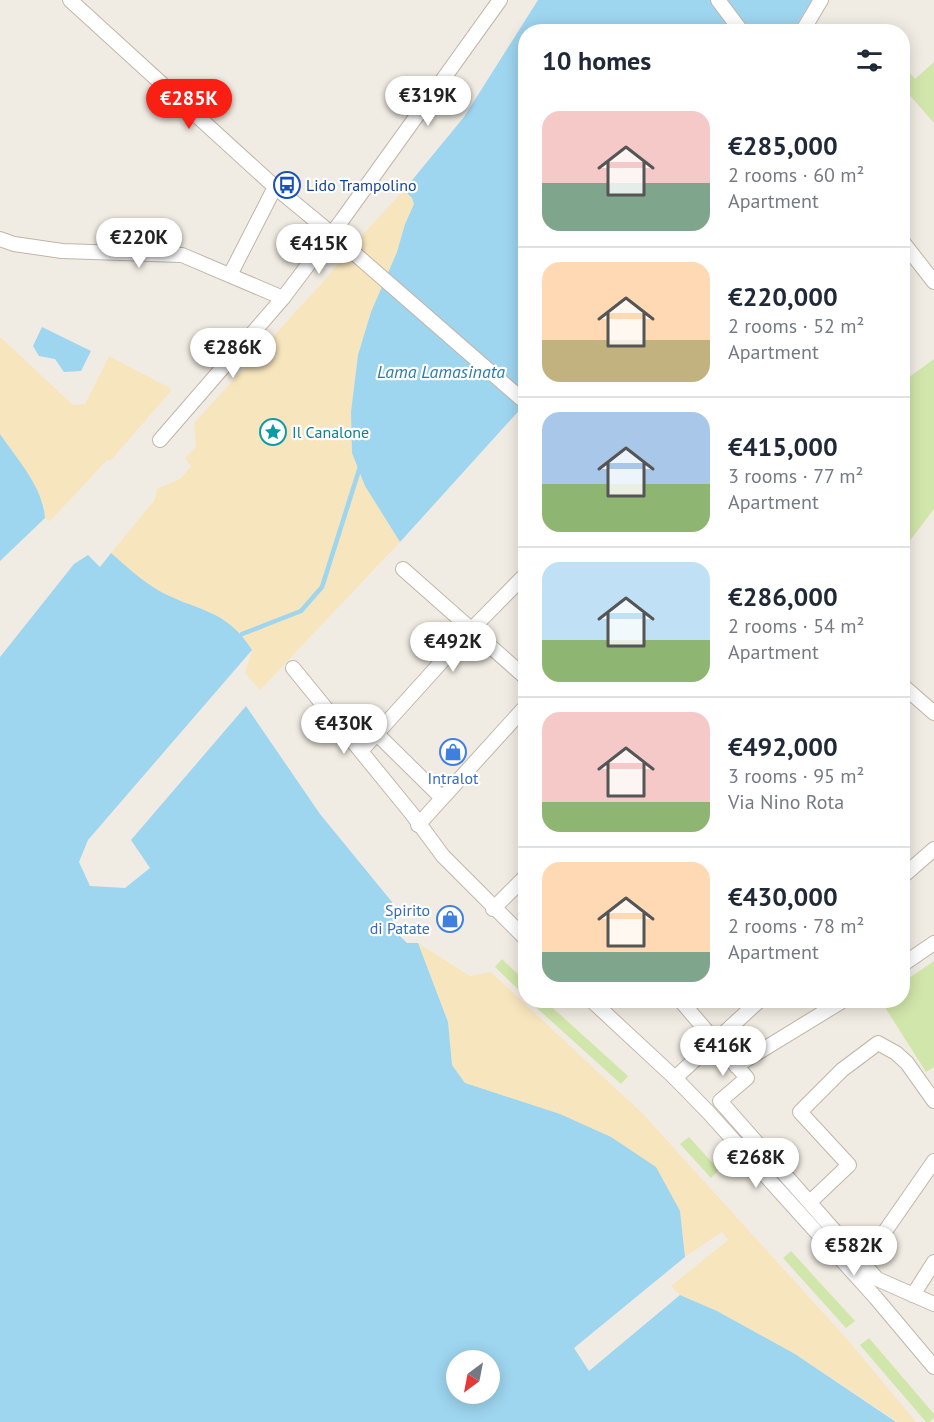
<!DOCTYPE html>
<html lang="en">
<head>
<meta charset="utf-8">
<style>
	body { margin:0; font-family:"PT Sans",sans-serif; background:#f6f6f7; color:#1f2937; height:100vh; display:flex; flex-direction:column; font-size:22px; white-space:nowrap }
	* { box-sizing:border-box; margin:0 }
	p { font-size:20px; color:#747a83 }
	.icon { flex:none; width:33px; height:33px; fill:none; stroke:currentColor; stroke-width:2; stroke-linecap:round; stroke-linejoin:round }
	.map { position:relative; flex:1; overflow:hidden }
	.sheet { position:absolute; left:518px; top:24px; width:392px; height:984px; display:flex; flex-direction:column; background:#fff; border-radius:24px; box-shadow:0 3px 15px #0003 }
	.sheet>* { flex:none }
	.needle { width:39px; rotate:212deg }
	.controls { position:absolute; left:446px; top:1350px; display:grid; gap:12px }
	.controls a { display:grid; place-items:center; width:54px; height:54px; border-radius:50%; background:#fff; box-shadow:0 3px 15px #0003; font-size:30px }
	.price { position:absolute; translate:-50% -51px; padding:0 14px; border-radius:21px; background:#fff; color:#222; font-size:20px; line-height:39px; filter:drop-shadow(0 2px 3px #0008) }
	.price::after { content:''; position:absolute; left:50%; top:36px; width:18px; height:14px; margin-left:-9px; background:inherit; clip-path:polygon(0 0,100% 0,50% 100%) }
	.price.current { background:#f91f12; color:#fff }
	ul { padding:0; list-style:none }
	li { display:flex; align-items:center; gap:18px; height:150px; padding:0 24px }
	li+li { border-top:2px solid #e0e1e3 }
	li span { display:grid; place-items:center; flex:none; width:168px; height:120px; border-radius:18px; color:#555 }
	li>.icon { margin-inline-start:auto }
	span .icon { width:72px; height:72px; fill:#fffc; stroke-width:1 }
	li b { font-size:26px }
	h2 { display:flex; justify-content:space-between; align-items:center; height:72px; padding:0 24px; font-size:26px }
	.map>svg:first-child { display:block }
	.green { fill:#d1e6ab }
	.sand { fill:#f7e5bd }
	.water { fill:#9ed5ef; fill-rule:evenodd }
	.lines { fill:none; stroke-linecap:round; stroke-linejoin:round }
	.stream { stroke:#9ed5ef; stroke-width:4.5 }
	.street-casing { stroke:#c0b5a9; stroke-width:16 }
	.street { stroke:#fff; stroke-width:14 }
	.labels { text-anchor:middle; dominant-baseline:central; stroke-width:4.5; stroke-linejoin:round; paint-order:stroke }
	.transit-label { font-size:16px; fill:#164399; stroke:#fff; text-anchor:start }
	.culture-label { font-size:16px; fill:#0d838f; stroke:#fff; text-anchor:start }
	.shop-label { font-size:16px; fill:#366cbe; stroke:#fff }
	.water-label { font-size:18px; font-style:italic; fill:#2d7da5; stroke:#fff }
</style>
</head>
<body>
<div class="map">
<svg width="934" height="1422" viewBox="0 0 934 1422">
	<rect width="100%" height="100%" fill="#f1ece3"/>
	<g class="green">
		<polygon points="934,62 934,123 908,93 902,99 902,64 915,79"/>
		<polygon points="934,359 934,509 902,551 902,369 908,378"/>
		<polygon points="502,959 525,981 525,996 495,967"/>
		<polygon points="934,961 934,1067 926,1072 881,1001 902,1000 902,983"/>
		<polygon points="529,1001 545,1001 628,1076 621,1084"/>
		<polygon points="689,1137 719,1170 711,1178 680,1144"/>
		<polygon points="791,1251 855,1321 846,1328 783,1258"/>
		<polygon points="869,1338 934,1414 934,1418 929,1422 926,1422 860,1345"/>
	</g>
	<g class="sand">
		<path d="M 404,190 L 412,198 L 414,204 L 405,224 L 397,252 L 371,312 L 358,355 L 351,413 L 352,453 L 365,486 L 400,542 L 260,690 L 245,673 L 252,650 C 226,609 201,612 163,593 C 143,582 128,568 111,553 L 149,507 L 154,501 L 157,489 L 180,479 L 191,466 L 185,458 L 196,447 L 194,423 L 321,284 L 366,231 Z"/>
		<polygon points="0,337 73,405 85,404 109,356 170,388 171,391 111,460 107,460 50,521 45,518 44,506 29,475 0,434"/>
		<polygon points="418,943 470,976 491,972 644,1115 846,1338 916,1422 898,1422 795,1354 717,1311 680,1295 671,1286 728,1240 722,1232 685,1257 680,1211 560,1114 465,1083 452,1065 448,1022"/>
	</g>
	<g class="water">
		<polygon points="538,0 812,0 793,31 525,32 525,404 400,542 365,486 352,453 351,412 358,355 371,312 397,252 405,224 414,204 412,198 404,190 464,117"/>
		<polygon points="42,327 91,351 81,371 64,372 55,359 39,356 33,346"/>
		<path d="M 0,434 C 17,459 43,487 45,518 L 0,561 Z"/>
		<path d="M 111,553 C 128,568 143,582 163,593 C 201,612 227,610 252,650 L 88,840 L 79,862 L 90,886 L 125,888 L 150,868 L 131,840 L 246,706 L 320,814 L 392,902 L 396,932 L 407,943 L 418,943 L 448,1022 L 452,1065 L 465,1083 L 560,1114 L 611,1137 L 656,1167 L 680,1211 L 685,1257 L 574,1348 L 589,1371 L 680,1295 L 717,1311 L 795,1354 L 896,1422 L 0,1422 L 0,657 L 74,564 L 88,555 L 100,567 ZM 456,1360 L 489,1360 L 489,1394 L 456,1394 Z"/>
	</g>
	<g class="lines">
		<polyline class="stream" points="242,634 301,611 322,587 360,467"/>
		<defs>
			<g id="street">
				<polyline points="70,0 275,187 338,239 525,402"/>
				<polyline points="718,0 742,32"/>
				<polyline points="802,32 821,0"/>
				<polyline points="0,239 14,244 62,251 182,255 283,298"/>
				<polyline points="902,241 934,282"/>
				<polyline points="230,275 275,187"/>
				<polyline points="160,440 283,298 342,220 500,0"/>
				<polyline points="403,569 525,677"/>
				<polyline points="293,668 412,814 443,856 525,938"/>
				<polyline points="902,685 934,713"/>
				<polyline points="377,734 442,798"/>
				<polyline points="361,751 464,637 525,575"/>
				<polyline points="418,825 525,707"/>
				<polyline points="902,877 934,849"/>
				<polyline points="493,909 525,877"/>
				<polyline points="902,965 934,943"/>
				<polyline points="591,1000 675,1078 709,1113 876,1298 934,1367"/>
				<polyline points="680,1000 747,1078 720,1101 877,1279 934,1304"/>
				<polyline points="736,1066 844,1000"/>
				<polyline points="675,1078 760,1000"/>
				<polyline points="810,1202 849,1165 800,1112 842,1070 878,1043 896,1053 907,1063 934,1101"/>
				<polyline points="863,1263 934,1161"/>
				<polyline points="913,1295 934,1262"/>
			</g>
		</defs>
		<use href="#street" class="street-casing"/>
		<use href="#street" class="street"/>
	</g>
	<defs>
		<symbol id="bus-ring" viewBox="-11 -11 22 22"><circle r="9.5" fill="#fff" stroke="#1a4fb4" stroke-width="1.5"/><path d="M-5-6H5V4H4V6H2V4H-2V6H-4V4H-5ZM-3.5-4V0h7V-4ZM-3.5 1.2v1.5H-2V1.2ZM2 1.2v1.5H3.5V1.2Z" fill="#1a4fb4"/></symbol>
		<symbol id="sight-ring" viewBox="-11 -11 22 22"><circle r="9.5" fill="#fff" stroke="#0f9aa8" stroke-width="1.5"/><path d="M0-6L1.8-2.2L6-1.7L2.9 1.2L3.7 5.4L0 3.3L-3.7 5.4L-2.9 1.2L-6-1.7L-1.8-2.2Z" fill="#0f9aa8"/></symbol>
		<symbol id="shop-ring" viewBox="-11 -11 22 22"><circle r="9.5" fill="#fff" stroke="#3f7fe0" stroke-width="1.5"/><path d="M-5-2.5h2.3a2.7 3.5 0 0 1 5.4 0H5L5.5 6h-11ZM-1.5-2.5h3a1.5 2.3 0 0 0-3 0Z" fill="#3f7fe0"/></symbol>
	</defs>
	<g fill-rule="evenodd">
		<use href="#bus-ring" x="272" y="170" width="30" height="30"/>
		<use href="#sight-ring" x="258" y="417" width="30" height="30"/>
		<use href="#shop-ring" x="438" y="737" width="30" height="30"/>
		<use href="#shop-ring" x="435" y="904" width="30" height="30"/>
	</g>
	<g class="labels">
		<g class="transit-label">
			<text x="306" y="185">Lido Trampolino</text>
		</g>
		<g class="culture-label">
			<text x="292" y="432">Il Canalone</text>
		</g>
		<g class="shop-label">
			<text x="453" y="778">Intralot</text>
			<text x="430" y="910" text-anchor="end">Spirito<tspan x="430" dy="18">di Patate</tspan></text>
		</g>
		<g class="water-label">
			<text x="441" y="371">Lama Lamasinata</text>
		</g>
	</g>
</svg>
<div class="controls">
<a><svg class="needle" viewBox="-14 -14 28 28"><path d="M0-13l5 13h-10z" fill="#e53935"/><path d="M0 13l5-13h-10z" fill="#747a83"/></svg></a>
</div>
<b class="price" style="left:428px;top:127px">€319K</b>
<b class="price current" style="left:189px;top:130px">€285K</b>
<b class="price" style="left:139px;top:269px">€220K</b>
<b class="price" style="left:319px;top:275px">€415K</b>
<b class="price" style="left:233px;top:379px">€286K</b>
<b class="price" style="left:453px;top:673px">€492K</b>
<b class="price" style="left:344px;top:755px">€430K</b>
<b class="price" style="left:723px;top:1077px">€416K</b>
<b class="price" style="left:756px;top:1189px">€268K</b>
<b class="price" style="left:854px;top:1277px">€582K</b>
<section class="sheet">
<h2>10 homes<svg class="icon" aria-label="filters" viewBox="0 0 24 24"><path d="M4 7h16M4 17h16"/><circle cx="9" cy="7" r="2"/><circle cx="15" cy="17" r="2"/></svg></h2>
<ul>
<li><span style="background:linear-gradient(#f6c9c9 60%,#7fa58c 0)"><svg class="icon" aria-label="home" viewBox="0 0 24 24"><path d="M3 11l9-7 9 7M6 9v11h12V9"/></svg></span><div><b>€285,000</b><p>2 rooms · 60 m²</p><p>Apartment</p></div></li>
<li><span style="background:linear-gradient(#ffd9b3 65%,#c2b280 0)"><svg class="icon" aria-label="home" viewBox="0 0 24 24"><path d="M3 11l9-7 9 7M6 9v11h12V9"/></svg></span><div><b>€220,000</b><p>2 rooms · 52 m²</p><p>Apartment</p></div></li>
<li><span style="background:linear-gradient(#a9c7e8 60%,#8fb573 0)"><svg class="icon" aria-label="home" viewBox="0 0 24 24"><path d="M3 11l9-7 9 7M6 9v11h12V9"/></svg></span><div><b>€415,000</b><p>3 rooms · 77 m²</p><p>Apartment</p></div></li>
<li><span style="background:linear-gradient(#bfe0f5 65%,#8fb573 0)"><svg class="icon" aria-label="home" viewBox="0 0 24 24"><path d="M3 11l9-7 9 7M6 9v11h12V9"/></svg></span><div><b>€286,000</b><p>2 rooms · 54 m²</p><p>Apartment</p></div></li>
<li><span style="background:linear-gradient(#f6c9c9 75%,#8fb573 0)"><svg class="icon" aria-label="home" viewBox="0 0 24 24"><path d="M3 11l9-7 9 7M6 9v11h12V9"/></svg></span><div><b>€492,000</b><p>3 rooms · 95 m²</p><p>Via Nino Rota</p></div></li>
<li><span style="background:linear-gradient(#ffd9b3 75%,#7fa58c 0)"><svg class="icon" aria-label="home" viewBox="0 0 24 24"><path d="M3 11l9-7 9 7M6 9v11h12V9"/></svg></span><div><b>€430,000</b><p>2 rooms · 78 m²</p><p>Apartment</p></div></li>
</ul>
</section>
</div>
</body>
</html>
